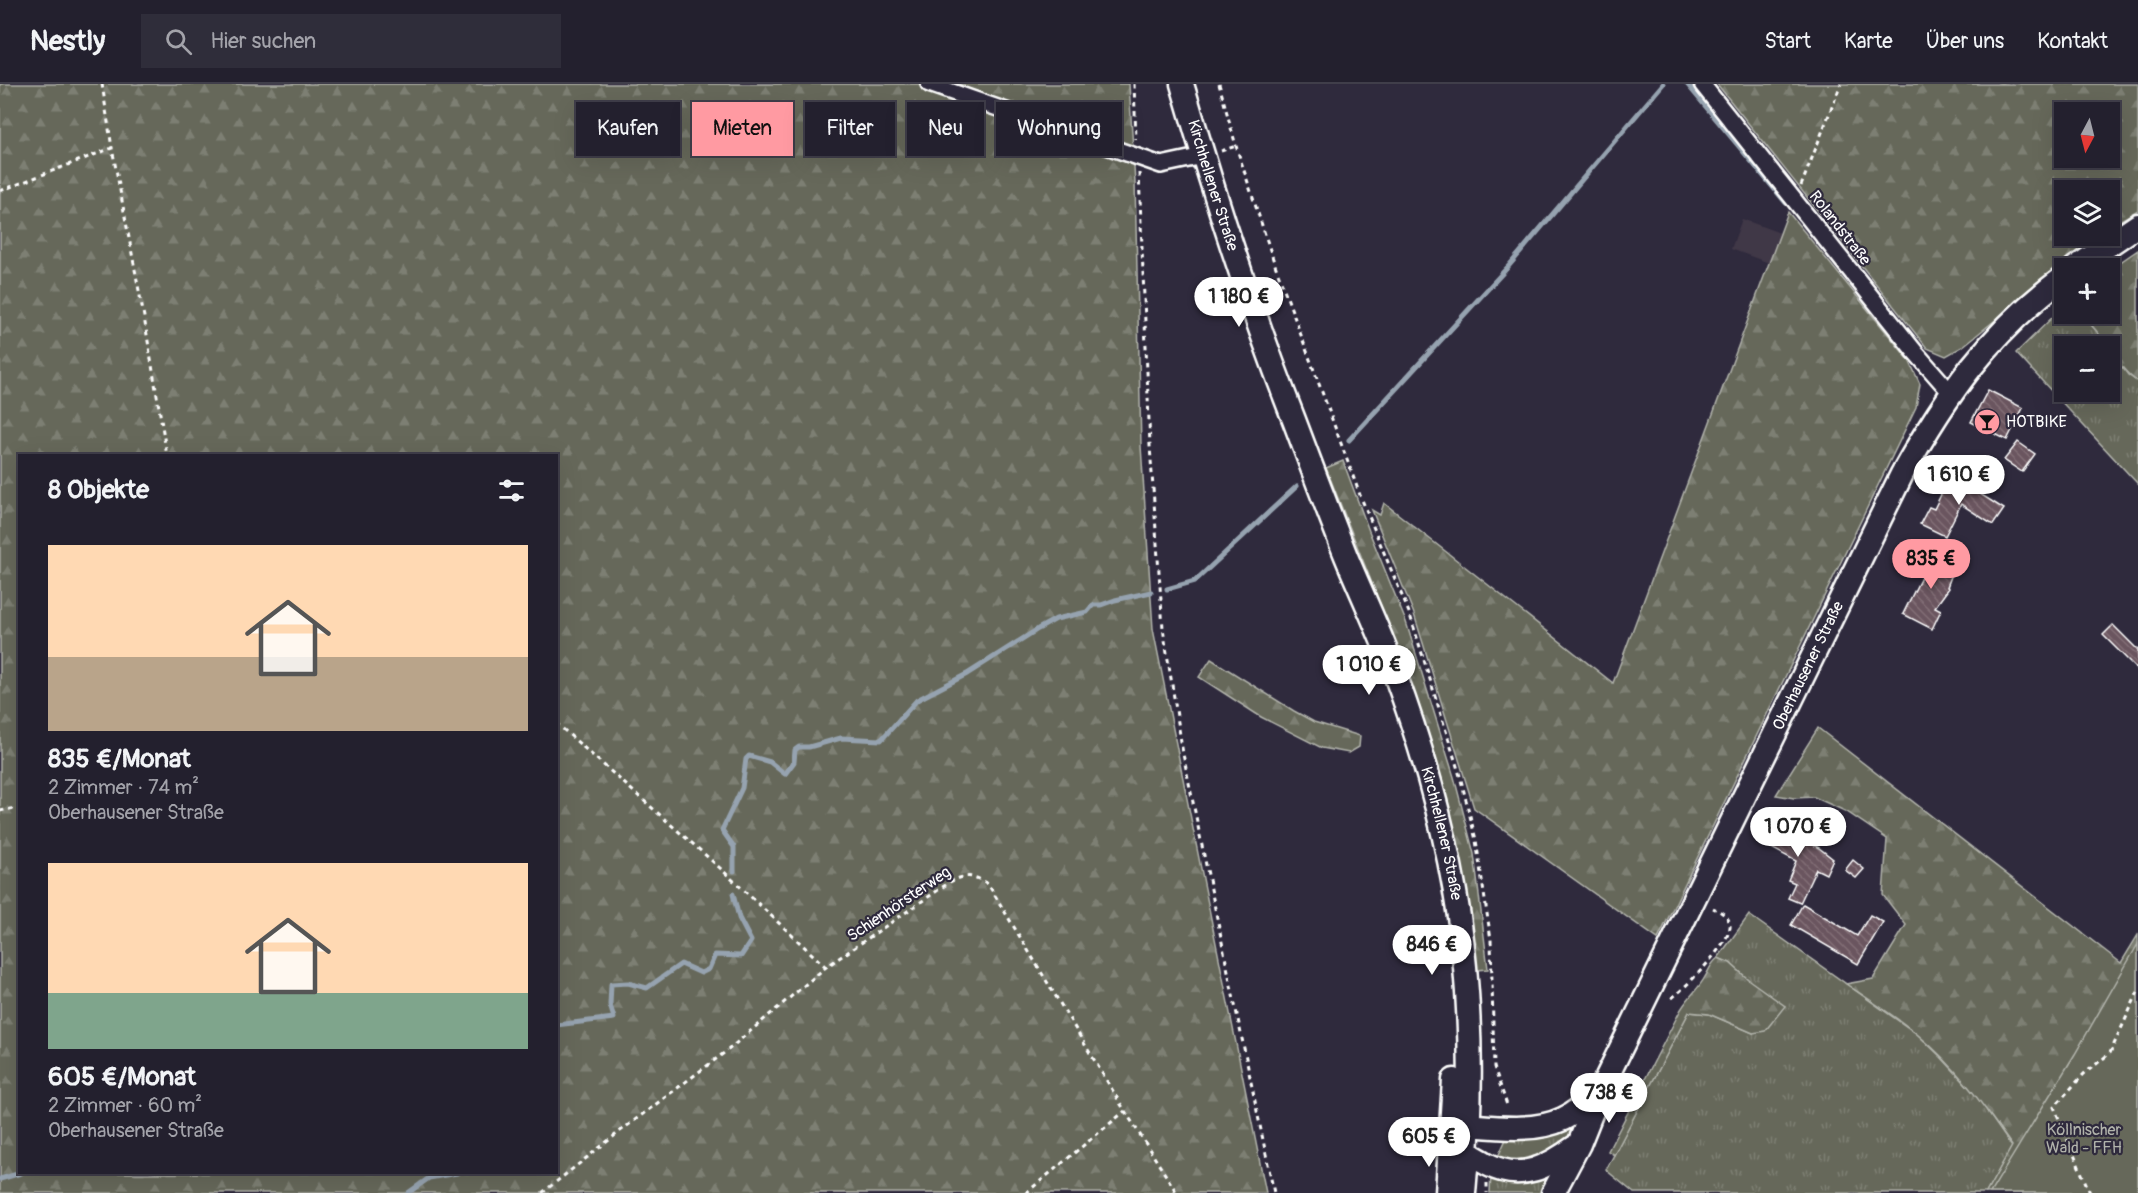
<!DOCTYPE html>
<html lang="de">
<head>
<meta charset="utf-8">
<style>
	body { margin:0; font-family:Pangolin,sans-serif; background:#2f2d3a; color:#f1f3f6; height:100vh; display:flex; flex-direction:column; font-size:22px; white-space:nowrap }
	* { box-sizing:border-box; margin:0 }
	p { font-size:20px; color:#a3a3aa }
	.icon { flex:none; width:33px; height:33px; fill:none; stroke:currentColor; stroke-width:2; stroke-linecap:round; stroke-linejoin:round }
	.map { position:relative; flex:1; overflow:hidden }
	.side { position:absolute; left:18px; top:370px; width:540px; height:720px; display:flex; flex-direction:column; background:#23202e; border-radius:0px; box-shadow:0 6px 24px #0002,0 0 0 2px #403e4a }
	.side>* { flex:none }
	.banner { position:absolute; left:576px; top:18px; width:570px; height:54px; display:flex; gap:12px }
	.needle { width:39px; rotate:187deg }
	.buttons { position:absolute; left:2054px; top:18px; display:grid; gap:12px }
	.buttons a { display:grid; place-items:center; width:66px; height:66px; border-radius:0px; background:#23202e; box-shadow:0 6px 24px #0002,0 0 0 2px #403e4a; font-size:30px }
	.price { position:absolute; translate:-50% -51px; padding:0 14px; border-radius:21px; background:#fff; color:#222; font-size:20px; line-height:39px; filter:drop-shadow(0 2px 3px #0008) }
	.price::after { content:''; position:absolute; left:50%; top:36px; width:18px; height:14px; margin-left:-9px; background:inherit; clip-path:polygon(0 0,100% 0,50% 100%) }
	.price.active { background:#ff9aa2; color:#111 }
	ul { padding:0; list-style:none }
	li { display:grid; align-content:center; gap:12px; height:318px; padding:0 30px }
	li span { display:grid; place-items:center; height:186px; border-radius:0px; color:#555 }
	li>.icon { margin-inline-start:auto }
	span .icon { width:108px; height:108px; fill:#fffc; stroke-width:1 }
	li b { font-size:26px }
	h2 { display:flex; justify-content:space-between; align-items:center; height:72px; padding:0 30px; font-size:26px }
	.pill { padding:0 21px; border-radius:0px; background:#23202e; box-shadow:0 6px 24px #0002,0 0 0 2px #403e4a; font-size:21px; line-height:54px }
	.pill.active { background:#ff9aa2; color:#111 }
	header { display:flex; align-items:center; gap:36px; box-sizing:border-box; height:84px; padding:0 30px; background:#23202e; border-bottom:2px solid #403e4a }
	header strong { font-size:28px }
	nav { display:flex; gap:33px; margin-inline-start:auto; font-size:21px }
	.search { width:420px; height:54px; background:#2f2d3a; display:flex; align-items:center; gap:15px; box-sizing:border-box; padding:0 21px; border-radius:0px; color:#a3a3aa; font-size:22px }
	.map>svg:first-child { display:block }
	.built { fill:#413747 }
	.grass { fill:url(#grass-tufts); stroke:#b2b4ac; stroke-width:1.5 }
	.forest { fill:url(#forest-firs); stroke:#b2b4ac; stroke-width:1.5; fill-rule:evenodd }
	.park { fill:#66685a; stroke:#b2b4ac; stroke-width:1.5 }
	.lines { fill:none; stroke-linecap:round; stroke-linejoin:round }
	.stream { stroke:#96a3b0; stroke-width:5 }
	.building { fill:url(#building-back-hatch); stroke:#fff; stroke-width:1.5 }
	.street-casing { stroke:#fff; stroke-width:20 }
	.secondary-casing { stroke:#fff; stroke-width:27 }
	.path { stroke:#fff; stroke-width:3; stroke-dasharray:4.5 4.5; stroke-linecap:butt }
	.street { stroke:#2f2a3d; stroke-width:15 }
	.secondary { stroke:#2f2a3d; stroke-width:22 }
	.labels { text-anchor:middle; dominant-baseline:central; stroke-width:4.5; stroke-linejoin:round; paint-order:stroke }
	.street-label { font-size:16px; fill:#fff; stroke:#2f2a3d }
	.poi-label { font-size:16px; fill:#fff; stroke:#2f2a3d; text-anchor:start }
	.park-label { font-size:16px; fill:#b2b4ac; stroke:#2f2a3d }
</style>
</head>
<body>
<header>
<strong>Nestly</strong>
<div class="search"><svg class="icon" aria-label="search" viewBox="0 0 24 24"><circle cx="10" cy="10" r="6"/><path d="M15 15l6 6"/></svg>Hier suchen</div>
<nav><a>Start</a><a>Karte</a><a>Über uns</a><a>Kontakt</a></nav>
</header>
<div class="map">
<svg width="2138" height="1109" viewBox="0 0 2138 1109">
	<defs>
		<pattern id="grass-tufts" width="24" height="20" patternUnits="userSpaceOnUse" patternTransform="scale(1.5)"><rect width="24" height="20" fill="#66685a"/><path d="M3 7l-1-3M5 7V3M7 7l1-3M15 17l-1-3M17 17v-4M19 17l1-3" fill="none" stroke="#7d7f73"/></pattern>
		<pattern id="forest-firs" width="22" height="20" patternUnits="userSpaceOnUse" patternTransform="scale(1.5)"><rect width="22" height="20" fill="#66685a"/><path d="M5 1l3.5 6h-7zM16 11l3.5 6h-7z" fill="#7d7f73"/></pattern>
		<pattern id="building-back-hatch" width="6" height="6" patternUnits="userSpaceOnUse" patternTransform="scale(1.5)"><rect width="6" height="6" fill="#6b545e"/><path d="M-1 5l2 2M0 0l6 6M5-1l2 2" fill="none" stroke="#816e76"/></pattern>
	</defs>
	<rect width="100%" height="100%" fill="#2f2a3d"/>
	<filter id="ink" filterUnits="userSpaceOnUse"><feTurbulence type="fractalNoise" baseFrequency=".0167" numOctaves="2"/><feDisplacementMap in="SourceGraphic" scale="12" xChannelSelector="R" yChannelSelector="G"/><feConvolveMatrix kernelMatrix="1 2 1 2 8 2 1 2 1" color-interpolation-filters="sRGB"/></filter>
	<g filter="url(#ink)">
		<polygon class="built" points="1742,135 1780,149 1769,179 1731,165"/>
		<g class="grass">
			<path d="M 2064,222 L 2064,230 C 2090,230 2093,244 2107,262 L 2064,262 L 2064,308 L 2109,308 L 2109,265 L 2128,291 L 2138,298 L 2138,400 L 2016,269 Z"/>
			<polygon points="1749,831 1917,950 1941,973 1976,1011 2012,1063 1986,1109 1634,1109 1606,1086 1689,928 1709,930 1753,949 1749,896 1730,879 1718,874"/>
			<polygon points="1574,1042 1576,1050 1538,1077 1496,1077 1508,1051"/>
			<polygon points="1557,1084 1545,1109 1490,1109 1491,1090"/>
		</g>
		<g class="forest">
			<path d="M 0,0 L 1129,0 L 1135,99 L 1141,362 L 1153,545 L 1266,1109 L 0,1109 ZM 20,372 L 556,372 L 556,1089 L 20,1089 Z"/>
			<path d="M 1717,0 L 2138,0 L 2138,126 L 2109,143 L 2109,106 L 2064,106 L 2064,152 L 2099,152 L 1962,263 L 1946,272 L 1927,264 ZM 2064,28 L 2109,28 L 2109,74 L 2064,74 Z"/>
			<polygon points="1788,128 1909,276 1920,300 1916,323 1658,855 1474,724 1414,530 1372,426 1380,431 1384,419 1613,599"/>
			<path d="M 2138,166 L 2138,298 C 2112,280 2105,247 2078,230 L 2109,230 L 2109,186 Z"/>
			<polygon points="1343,377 1369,447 1406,538 1454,693 1474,770 1488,885 1476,886 1430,659 1395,557 1326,384"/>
			<polygon points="1211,575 1294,627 1314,638 1360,652 1359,663 1349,669 1322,664 1261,633 1199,593"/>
			<path d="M 1818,644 L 2121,879 L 2138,851 L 2138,1109 L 1986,1109 L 2012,1062 C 1984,1022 1956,982 1917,950 C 1895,932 1870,916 1846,900 L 1873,895 L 1906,841 L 1883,811 L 1887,755 L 1847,728 L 1814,713 L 1794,714 L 1776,711 Z"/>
			<path d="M 1718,874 L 1730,879 L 1749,896 L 1785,922 L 1765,947 L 1753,949 L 1709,930 L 1689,928 L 1614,1071 L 1608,1067 L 1679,929 C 1686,915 1698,906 1705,893 C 1710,885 1710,880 1718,874 Z"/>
		</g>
		<polygon class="park" points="2138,860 2138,1109 1990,1109 2075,970"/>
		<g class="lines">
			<g class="stream">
				<polyline points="1687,0 1786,119"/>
				<polyline points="1349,356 1507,184 1663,0"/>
				<polyline points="1167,505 1195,497 1297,402"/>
				<polyline points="734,787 734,763 722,746 742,704 746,675 749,672 770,678 785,690 794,678 795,666 799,663 809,663 841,654 881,656 917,616 967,590 1038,545 1056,535 1087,528 1093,521 1101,521 1115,516 1151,508"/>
				<polyline points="556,941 614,934 610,921 611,900 628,899 647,904 681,880 701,889 709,885 715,871 741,872 751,857 739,834 733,810"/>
				<polyline points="0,1095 21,1089"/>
				<polyline points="408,1109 429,1094 457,1089"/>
			</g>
		</g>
		<g class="building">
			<polygon points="1988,306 2023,324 2007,356 1971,338"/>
			<polygon points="2018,358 2035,370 2022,388 2004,376"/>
			<polygon points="1952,388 1971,398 1969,403 2004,425 1993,441 1961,420 1945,452 1920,440 1929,423 1934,425"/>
			<polygon points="1935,465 1957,477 1947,503 1949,504 1935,523 1941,526 1932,545 1903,530"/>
			<polygon points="2113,541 2138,566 2138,586 2103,551"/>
			<polygon points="1772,739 1819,764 1833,775 1826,790 1816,785 1800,819 1788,814 1795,799 1788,796 1796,777 1762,759"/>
			<polygon points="1853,776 1864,785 1856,794 1845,786"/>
			<polygon points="1803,820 1857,852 1870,831 1883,838 1858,880 1791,841"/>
		</g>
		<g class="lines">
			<defs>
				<g id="street">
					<polyline points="929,0 1161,81 1203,72"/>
					<polyline points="1702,0 1916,269 1951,309"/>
				</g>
				<g id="secondary">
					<path id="s1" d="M 1182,0 C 1215,114 1251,226 1294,336 C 1311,381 1328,427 1346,472 C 1362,511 1381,550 1395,590 C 1429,683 1456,783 1465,883 C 1472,958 1471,1034 1464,1109"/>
					<polyline points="2075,184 2138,141"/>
					<path d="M 1454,1040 C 1488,1042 1532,1050 1563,1035 C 1576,1029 1586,1019 1597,1009"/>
					<path d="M 1456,1064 C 1468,1068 1478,1075 1489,1081 C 1521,1098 1549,1082 1575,1063"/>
					<polyline points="1447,1109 1454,996"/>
					<path id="s2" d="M 1553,1109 L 1579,1060 L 1601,1005 L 1902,390 C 1946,311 1990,248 2064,193"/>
				</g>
			</defs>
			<use href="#street" class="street-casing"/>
			<use href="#secondary" class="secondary-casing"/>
			<g class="path">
				<polyline points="102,0 112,64"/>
				<polyline points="1134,0 1136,55"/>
				<polyline points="1219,0 1236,62 1274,178 1360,411 1410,531 1460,692 1476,756 1491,856 1494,983 1508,1024"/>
				<polyline points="1221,67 1236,62"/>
				<polyline points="1139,89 1150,362 1163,544 1183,670 1274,1109"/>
				<polyline points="1801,102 1841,0"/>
				<polyline points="0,107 112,64 144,233 167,372"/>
				<polyline points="556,639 720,784 826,883"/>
				<polyline points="0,727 20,723"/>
				<path d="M 1672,914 C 1686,903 1733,857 1730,840 C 1728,831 1721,828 1713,824"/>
				<polyline points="1487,1099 1487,1109"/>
				<path d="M 542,1109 L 623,1045 L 728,966 L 826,883 L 950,798 C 966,790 974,791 988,800 L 1125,1027 L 1177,1109"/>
				<polyline points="1026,1109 1125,1027"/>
				<polyline points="2090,1109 2054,1023 2084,990 2110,969 2138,908"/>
			</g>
			<use href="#street" class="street"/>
			<use href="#secondary" class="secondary"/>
		</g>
	</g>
	<defs>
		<symbol id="bar-disc" viewBox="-11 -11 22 22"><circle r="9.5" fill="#ff9aa2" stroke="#2f2a3d"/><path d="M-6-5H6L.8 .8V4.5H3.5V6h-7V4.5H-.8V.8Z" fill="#111"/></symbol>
	</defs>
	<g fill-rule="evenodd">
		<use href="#bar-disc" x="1972" y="323" width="30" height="30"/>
	</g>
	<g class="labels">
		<g class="street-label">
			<text stroke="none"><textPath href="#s1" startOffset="106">Kirchhellener Straße</textPath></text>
			<text transform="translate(1840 144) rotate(52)">Rolandstraße</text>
			<text stroke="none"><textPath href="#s2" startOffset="586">Oberhausener Straße</textPath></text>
			<text stroke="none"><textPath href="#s1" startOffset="794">Kirchhellener Straße</textPath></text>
			<text transform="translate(899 820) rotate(-34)">Schienhörsterweg</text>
		</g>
		<g class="poi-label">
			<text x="2006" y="338">HOTBIKE</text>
		</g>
		<g class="park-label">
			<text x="2084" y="1046">Köllnischer<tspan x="2084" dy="18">Wald - FFH</tspan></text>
		</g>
	</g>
</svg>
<div class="buttons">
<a><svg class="needle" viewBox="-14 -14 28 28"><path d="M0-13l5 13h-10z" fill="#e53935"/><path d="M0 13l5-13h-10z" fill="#a3a3aa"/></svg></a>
<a><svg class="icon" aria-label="layers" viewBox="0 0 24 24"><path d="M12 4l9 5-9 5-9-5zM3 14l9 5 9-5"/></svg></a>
<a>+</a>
<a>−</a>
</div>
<b class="price" style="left:1239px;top:244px">1 180 €</b>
<b class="price" style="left:1959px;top:422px">1 610 €</b>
<b class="price active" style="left:1931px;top:506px">835 €</b>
<b class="price" style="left:1369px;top:612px">1 010 €</b>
<b class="price" style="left:1798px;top:774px">1 070 €</b>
<b class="price" style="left:1432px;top:892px">846 €</b>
<b class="price" style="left:1609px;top:1040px">738 €</b>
<b class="price" style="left:1429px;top:1084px">605 €</b>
<div class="banner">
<a class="pill">Kaufen</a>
<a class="pill active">Mieten</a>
<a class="pill">Filter</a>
<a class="pill">Neu</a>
<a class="pill">Wohnung</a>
</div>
<section class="side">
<h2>8 Objekte<svg class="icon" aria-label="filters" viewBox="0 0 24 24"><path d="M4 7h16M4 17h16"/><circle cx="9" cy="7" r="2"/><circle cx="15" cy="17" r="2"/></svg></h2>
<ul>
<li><span style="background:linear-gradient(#ffd9b3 60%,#b9a48a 0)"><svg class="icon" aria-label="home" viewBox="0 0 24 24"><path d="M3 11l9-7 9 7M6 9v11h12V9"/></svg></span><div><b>835 €/Monat</b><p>2 Zimmer · 74 m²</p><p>Oberhausener Straße</p></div></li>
<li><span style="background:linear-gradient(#ffd9b3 70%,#7fa58c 0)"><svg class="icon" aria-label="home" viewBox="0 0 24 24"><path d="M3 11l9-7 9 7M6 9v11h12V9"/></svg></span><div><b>605 €/Monat</b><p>2 Zimmer · 60 m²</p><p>Oberhausener Straße</p></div></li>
</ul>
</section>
</div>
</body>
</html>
